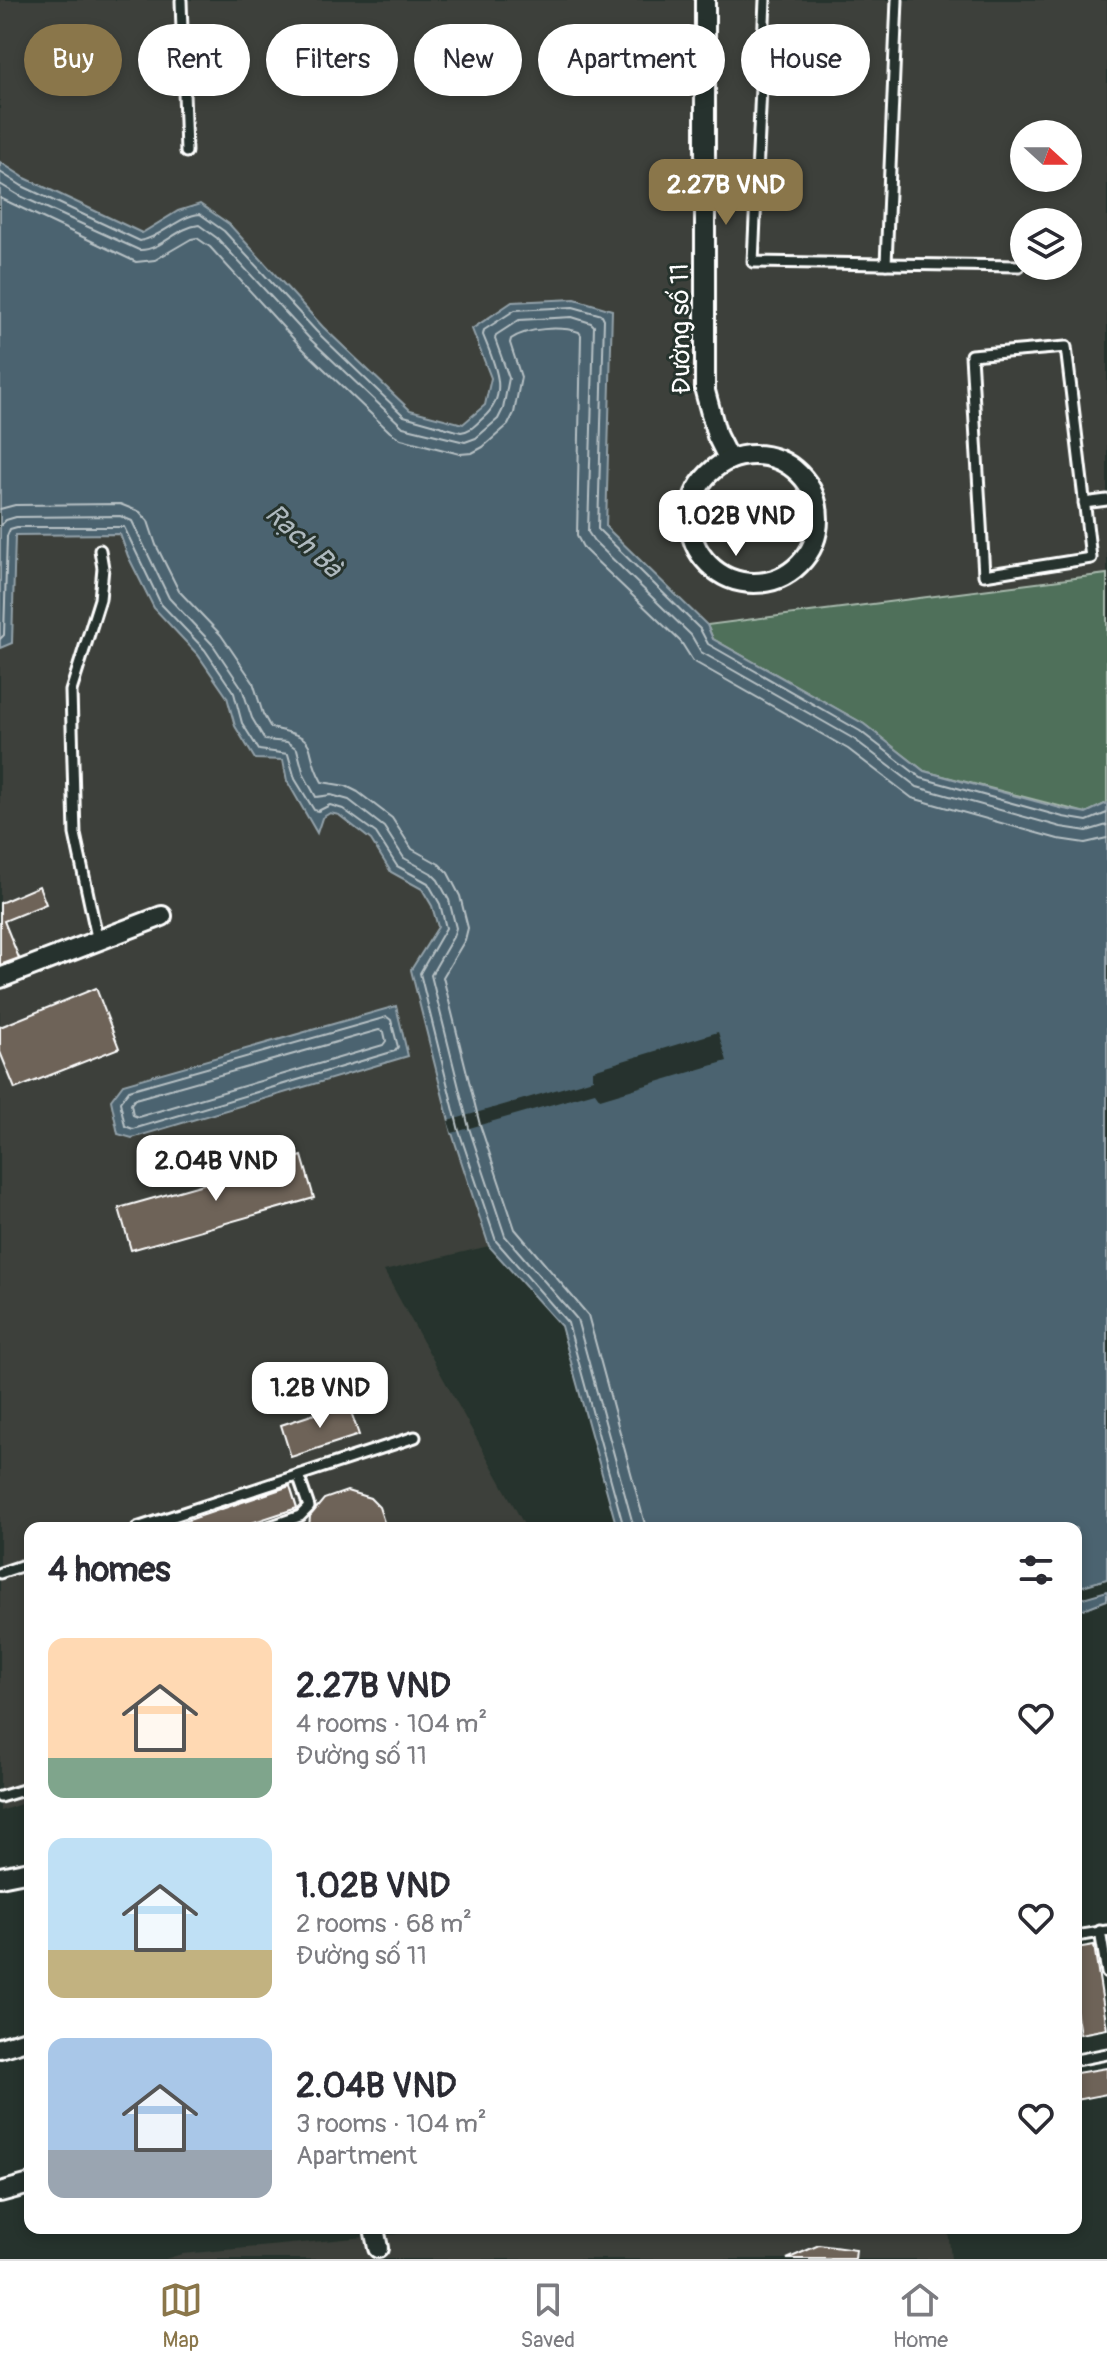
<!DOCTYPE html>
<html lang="en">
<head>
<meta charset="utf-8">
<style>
	body { margin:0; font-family:Pangolin,sans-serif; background:#f2f2f3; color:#2b2b33; height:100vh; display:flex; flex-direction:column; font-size:30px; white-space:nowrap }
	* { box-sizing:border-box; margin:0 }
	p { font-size:26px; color:#7c7c81 }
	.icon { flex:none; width:44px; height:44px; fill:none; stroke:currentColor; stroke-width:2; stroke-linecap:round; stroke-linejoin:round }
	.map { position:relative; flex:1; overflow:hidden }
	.panel { position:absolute; left:24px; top:1522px; width:1058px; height:712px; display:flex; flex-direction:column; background:#fff; border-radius:16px; box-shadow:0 4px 12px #0003 }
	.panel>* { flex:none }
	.guide { position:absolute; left:24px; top:24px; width:1060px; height:72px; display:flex; gap:16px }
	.needle { width:52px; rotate:111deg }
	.tools { position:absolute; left:1010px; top:120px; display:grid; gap:16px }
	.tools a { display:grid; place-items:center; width:72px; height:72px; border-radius:50%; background:#fff; box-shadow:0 4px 12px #0003; font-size:40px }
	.price { position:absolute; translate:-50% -68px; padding:0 18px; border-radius:16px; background:#fff; color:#222; font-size:26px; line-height:52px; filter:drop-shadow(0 2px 4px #0008) }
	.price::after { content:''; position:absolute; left:50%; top:48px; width:24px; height:18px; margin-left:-12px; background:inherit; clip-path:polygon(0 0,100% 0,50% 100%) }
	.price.current { background:#8a764a; color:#fff }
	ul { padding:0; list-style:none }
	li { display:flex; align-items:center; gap:24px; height:200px; padding:0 24px }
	li span { display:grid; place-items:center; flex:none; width:224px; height:160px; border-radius:16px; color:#555 }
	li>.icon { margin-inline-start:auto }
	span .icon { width:96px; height:96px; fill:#fffc; stroke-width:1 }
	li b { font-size:34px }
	h2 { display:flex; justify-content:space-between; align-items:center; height:96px; padding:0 24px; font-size:34px }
	.pill { padding:0 28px; border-radius:36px; background:#fff; box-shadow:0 4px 12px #0003; font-size:28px; line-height:72px }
	.pill.current { background:#8a764a; color:#fff }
	.dock { display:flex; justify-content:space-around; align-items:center; height:112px; border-top:2px solid #e1e1e2; background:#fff; font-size:22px; color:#7c7c81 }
	.dock a { display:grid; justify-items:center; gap:4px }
	.dock .current { color:#8a764a }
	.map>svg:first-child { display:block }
	.built { fill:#3c413a; fill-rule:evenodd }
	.green { fill:#4f705a; stroke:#a7b8ac; stroke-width:2 }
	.water { fill:#4b636f; stroke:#93a1a9; stroke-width:2 }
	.pier { fill:#26332d }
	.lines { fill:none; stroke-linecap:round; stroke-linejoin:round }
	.shore { stroke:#b7c1c5; stroke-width:2 }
	.building { fill:#6e6358; stroke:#fff; stroke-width:2 }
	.service-casing { stroke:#fff; stroke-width:15 }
	.minor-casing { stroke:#fff; stroke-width:24 }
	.service { stroke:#26332d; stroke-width:9 }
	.minor { stroke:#26332d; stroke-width:18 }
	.labels { text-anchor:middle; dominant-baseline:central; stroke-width:6; stroke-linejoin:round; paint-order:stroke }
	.street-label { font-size:26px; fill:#fff; stroke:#26332d }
	.water-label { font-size:28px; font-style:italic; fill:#aeb9be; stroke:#26332d }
</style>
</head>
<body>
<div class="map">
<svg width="1107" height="2259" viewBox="0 0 1107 2259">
	<rect width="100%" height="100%" fill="#26332d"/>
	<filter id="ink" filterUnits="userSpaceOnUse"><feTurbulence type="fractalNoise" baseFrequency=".0125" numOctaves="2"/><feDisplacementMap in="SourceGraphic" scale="16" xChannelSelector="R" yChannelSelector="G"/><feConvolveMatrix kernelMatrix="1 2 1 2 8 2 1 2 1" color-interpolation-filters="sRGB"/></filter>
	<g filter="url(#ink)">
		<g class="built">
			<path d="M 0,0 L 1107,0 L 1107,574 L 707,625 L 606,527 L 612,310 L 472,329 L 491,378 L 485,405 L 464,424 L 410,410 L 323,327 L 229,224 L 200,204 L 178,211 L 142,233 L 25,178 L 0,162 ZM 1024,134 L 1068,134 L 1068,178 L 1024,178 ZM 1024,222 L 1068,222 L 1068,266 L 1024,266 Z"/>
			<polygon points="120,533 128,556 154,608 195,650 227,697 235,726 283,760 287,781 316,832 322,818 329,813 339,815 371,840 391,872 422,889 432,906 438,927 452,1134 489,1246 384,1271 526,1528 30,1528 30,1801 0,1811 0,648 12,643 15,535"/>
			<polygon points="462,2228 948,2228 951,2259 165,2259 182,2254"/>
		</g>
		<polygon class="green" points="1107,574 1107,803 1086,813 924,771 864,724 713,639 707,625"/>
		<g class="water">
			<polygon points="0,162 25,178 142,233 178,211 200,204 229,224 323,327 410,410 463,424 485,405 491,378 472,329 512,302 575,299 612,310 606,527 707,625 713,639 864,724 924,771 1064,809 1086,813 1107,803 1107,1579 1076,1588 1076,1528 617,1528 561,1326 489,1246 452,1133 411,970 438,927 432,906 422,889 391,872 371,840 339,815 330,813 322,818 317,833 287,781 283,760 255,759 235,726 227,697 198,655 154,608 128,556 120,534 15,535 12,643 0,648"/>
			<polygon points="396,1006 408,1056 132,1138 118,1134 111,1100 123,1084"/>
			<polygon points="1107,1591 1107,1600 1076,1612 1076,1600"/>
		</g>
		<polygon class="pier" points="718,1032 727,1061 600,1099 595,1092 452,1133 448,1121 593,1079 593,1070"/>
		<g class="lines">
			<g class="shore">
				<path d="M 0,172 L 22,186 L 140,241 C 162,237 178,216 200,214 L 224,231 L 317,332 L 404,416 L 461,432 C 471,431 475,425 483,418 C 511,394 494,363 483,335 L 484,330 L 515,310 L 573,307 L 602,315 L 604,319 L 598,529 L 700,629 L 708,644 L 860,731 L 921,778 L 1063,817 L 1087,821 L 1107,813"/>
				<path d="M 0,184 L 18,195 L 139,250 C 161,251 177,227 199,225 L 217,238 L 310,339 L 403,427 L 465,442 L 476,438 L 498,419 L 503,409 L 509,378 L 495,339 L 496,335 L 519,320 L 572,317 L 591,323 L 594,326 L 588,532 L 594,541 L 691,635 L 701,652 L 854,739 L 917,787 L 1061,827 L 1087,831 L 1107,825"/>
				<path d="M 0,198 L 136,262 L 155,260 L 191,239 L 197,238 L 210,247 L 302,348 L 390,432 L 401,439 L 460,454 L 472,453 L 483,447 L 508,425 L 514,413 L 521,377 L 510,343 L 511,339 C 527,328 560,326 579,332 L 581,335 L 577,536 L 584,549 L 681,642 L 693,661 L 848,749 L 912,798 L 1058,839 L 1085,843 L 1107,838"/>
				<path d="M 0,509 L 15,505 L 120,504 L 140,512 L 148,521 L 156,545 L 179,591 L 221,635 L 253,682 L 263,714 L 271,728 C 325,739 301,745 322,782 L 346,786 L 358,792 L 392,818 L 412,849 L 439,864 L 448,873 L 460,896 L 468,928 L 465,940 L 443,977 L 480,1125 L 515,1229 L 588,1315 L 646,1528"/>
				<polyline points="0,526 6,520 16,517 120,516 132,521 169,598 213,645 242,688 252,718 265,740 287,742 297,749 304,775 316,797 331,795 349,800 384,827 404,858 431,873 438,880 449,900 456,928 453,937 431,975 469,1128 505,1236 577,1319 634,1528"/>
				<polyline points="0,639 4,635 7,536 10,529 17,527 124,527 161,604 205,650 234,693 242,723 259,750 288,754 295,779 314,810 318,811 330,805 343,809 376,833 397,866 428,883 440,904 446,928 420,973 459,1131 496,1241 568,1323 624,1528"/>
				<polygon points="387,1017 391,1020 398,1047 395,1051 133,1129 125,1126 120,1102 129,1090"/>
				<polygon points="379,1030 384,1032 386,1041 383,1045 138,1117 133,1115 131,1104 135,1099"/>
			</g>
		</g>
		<g class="building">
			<polygon points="39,886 46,904 4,921 19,958 0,965 0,903"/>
			<polygon points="96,988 119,1048 15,1089 0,1052 0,1027"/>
			<polygon points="302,1156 314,1198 131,1250 119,1208"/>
			<polygon points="348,1403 359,1435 291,1457 281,1425"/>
			<polygon points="290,1486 297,1508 236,1528 165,1528"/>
			<polygon points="347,1491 370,1498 379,1507 386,1528 309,1528 310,1516 324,1499"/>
			<polygon points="1094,1945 1107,2029 1080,2034 1076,2010 1076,1948"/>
			<polygon points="1107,2068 1107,2094 1076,2100 1076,2073"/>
			<polygon points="819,2245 856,2250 855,2259 787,2259"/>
		</g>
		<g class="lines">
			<defs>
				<g id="service">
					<polyline points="181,0 186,152"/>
					<polyline points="765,0 753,262 1019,266"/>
					<polyline points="886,264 897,0"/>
					<polygon points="1066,347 1091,558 984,575 971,355"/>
					<polyline points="1084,503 1107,500"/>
					<polyline points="98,942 75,834 71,691 100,599 103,568 100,550"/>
					<polyline points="137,1528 415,1437"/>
					<polyline points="266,1528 300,1516 309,1507 298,1475"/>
					<polyline points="0,1573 30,1563"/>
					<polyline points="0,1797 30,1788"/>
					<polyline points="1100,1931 1107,1973"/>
					<polyline points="1076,1936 1107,1931"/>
					<polyline points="1076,2060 1107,2054"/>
				</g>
				<g id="minor">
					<polyline points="705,0 705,391 717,436 729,460"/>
					<circle cx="754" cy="519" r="64"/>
					<polyline points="0,978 162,916"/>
					<polyline points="0,1877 30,1871"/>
					<polyline points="0,2048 30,2039"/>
					<polyline points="0,2192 30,2184"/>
					<polyline points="374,2228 378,2248"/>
				</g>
			</defs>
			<use href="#service" class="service-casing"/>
			<use href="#minor" class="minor-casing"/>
			<use href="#service" class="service"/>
			<use href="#minor" class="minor"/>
		</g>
	</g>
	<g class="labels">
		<g class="street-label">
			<text transform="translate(681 329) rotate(-91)">Đường số 11</text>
		</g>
		<g class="water-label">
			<text transform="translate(303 541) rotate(43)">Rạch Bà</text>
		</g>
	</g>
</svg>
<div class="tools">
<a><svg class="needle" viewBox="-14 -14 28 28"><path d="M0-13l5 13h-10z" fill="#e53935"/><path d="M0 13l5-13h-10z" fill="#7c7c81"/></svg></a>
<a><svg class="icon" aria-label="layers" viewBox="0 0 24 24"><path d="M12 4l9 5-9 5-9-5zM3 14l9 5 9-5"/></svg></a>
</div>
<b class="price current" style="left:726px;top:227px">2.27B VND</b>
<b class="price" style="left:736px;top:558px">1.02B VND</b>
<b class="price" style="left:216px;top:1203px">2.04B VND</b>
<b class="price" style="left:320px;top:1430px">1.2B VND</b>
<div class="guide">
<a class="pill current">Buy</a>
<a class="pill">Rent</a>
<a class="pill">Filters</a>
<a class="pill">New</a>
<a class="pill">Apartment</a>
<a class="pill">House</a>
</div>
<section class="panel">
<h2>4 homes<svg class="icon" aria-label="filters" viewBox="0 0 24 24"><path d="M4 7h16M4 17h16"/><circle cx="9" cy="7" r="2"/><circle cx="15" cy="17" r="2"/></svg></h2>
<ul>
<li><span style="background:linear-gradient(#ffd9b3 75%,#7fa58c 0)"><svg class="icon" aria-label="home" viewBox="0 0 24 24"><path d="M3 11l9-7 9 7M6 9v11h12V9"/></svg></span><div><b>2.27B VND</b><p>4 rooms · 104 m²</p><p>Đường số 11</p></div><svg class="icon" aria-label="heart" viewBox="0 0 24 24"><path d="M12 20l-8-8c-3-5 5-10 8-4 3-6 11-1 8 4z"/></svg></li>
<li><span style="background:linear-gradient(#bfe0f5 70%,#c2b280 0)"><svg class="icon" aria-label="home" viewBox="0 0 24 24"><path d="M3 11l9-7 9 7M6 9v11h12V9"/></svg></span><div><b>1.02B VND</b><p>2 rooms · 68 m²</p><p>Đường số 11</p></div><svg class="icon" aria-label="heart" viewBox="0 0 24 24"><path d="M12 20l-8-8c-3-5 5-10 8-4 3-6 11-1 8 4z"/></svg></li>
<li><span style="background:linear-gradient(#a9c7e8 70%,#9aa5b1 0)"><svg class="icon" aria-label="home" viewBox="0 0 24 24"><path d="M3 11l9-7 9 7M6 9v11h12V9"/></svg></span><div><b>2.04B VND</b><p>3 rooms · 104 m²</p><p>Apartment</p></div><svg class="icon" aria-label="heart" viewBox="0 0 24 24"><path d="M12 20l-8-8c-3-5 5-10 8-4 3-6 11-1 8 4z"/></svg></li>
</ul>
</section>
</div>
<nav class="dock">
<a class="current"><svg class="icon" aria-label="map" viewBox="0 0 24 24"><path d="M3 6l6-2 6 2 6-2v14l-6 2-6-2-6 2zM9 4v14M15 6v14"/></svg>Map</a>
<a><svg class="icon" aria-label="saved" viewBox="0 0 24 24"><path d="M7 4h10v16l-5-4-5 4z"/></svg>Saved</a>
<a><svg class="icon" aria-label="home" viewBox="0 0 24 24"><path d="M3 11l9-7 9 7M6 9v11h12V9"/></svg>Home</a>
</nav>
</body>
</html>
